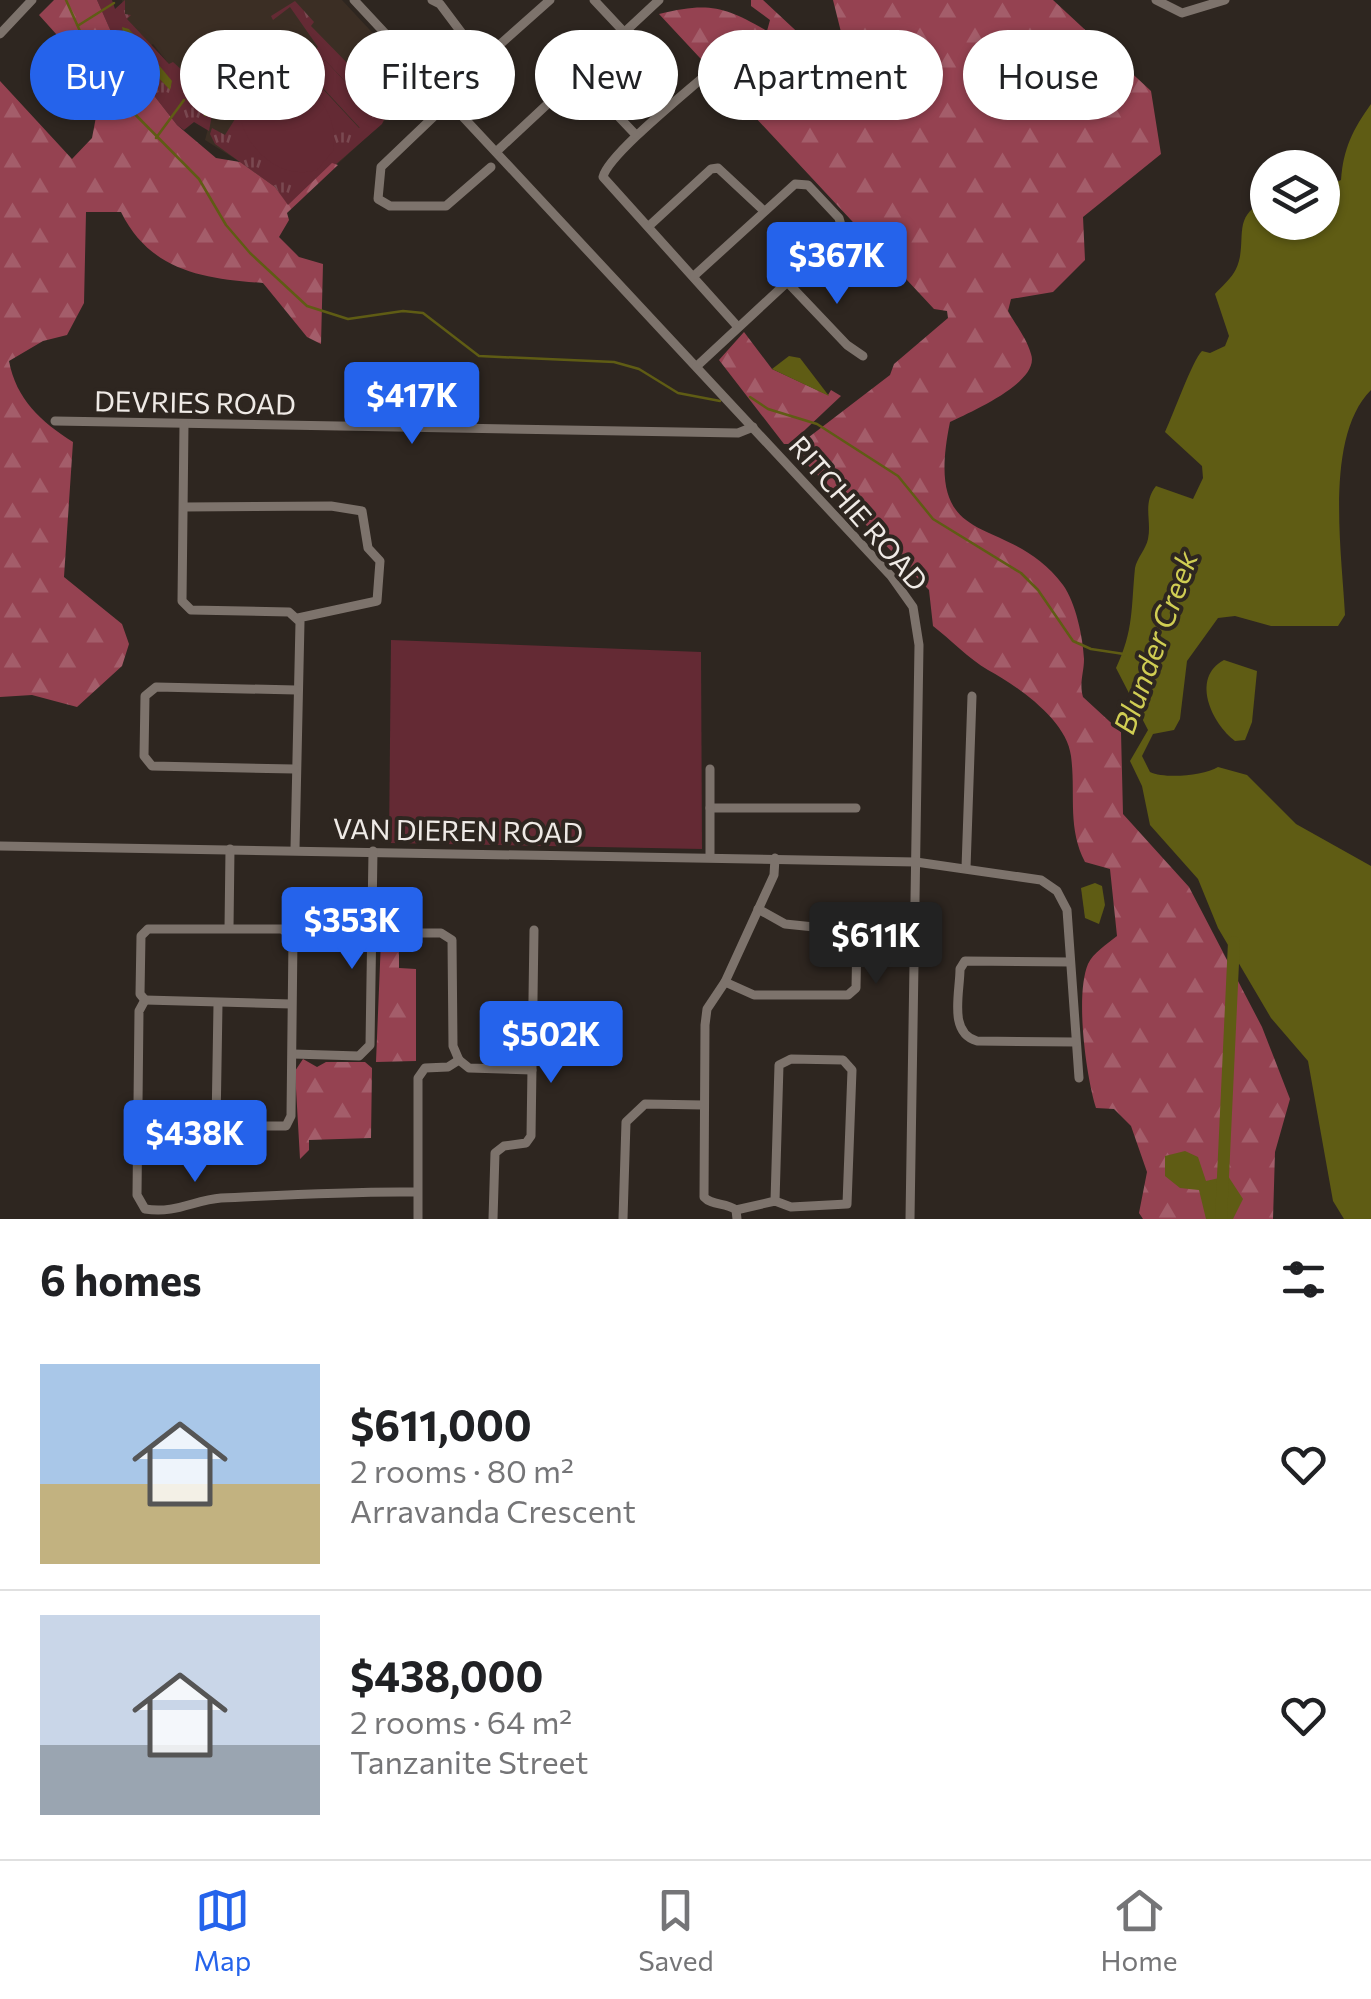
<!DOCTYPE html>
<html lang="en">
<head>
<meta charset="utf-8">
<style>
	body { margin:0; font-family:Commissioner,sans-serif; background:#f2f2f2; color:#202124; height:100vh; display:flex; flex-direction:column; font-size:38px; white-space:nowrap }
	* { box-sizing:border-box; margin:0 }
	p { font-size:32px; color:#757577 }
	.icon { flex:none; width:55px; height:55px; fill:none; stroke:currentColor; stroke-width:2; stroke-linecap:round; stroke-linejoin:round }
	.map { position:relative; height:1219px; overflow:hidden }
	.details { display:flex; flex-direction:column; background:#fff; flex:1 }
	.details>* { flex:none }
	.top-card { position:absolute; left:30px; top:30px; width:1312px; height:90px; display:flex; gap:20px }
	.fabs { position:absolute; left:1250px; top:150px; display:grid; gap:20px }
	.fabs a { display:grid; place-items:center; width:90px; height:90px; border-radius:50%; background:#fff; box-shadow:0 2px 8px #0004; font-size:50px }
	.price { position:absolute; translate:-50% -85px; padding:0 22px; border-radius:10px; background:#2563eb; color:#fff; font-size:32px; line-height:65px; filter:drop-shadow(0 2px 5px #0008) }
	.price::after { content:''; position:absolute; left:50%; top:60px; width:30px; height:22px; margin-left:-15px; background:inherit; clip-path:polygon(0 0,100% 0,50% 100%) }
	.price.current { background:#222; color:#fff }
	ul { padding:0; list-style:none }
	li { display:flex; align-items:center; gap:30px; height:250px; padding:0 40px }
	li+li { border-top:2px solid #e0e0e0 }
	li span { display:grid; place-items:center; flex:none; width:280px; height:200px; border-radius:0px; color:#555 }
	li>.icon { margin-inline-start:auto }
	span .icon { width:120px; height:120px; fill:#fffc; stroke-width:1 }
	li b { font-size:42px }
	h2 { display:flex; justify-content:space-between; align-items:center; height:120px; padding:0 40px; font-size:42px }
	.chip { padding:0 35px; border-radius:45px; background:#fff; box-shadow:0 2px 8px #0004; font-size:35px; line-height:90px }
	.chip.current { background:#2563eb; color:#fff }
	.tab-bar { display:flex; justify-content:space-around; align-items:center; height:140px; border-top:2px solid #e0e0e0; background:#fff; font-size:28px; color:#757577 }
	.tab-bar a { display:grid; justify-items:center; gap:5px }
	.tab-bar .current { color:#2563eb }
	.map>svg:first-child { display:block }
	.built { fill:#3b2e24 }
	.grass { fill:url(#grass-tufts); fill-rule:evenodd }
	.forest { fill:url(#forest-firs) }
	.park { fill:#642a34 }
	.water { fill:#5f5c14 }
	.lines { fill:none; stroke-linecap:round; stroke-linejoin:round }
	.stream { stroke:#5f5c14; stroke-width:2.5 }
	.river { stroke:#5f5c14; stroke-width:12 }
	.minor { stroke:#7d736c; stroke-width:9 }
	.labels { text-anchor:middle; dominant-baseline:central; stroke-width:8; stroke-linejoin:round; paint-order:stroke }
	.street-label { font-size:28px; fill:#efeae6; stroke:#2e2620 }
	.water-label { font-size:30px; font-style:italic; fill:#d0cd53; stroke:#2e2620 }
</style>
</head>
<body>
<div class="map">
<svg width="1371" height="1219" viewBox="0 0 1371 1219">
	<defs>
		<pattern id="grass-tufts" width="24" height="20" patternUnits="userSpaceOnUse" patternTransform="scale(2.5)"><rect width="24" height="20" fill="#642a34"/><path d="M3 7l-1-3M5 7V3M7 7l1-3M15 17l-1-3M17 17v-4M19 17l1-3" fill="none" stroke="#7a4951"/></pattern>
		<pattern id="forest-firs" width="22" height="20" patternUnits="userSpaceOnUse" patternTransform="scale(2.5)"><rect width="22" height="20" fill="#954251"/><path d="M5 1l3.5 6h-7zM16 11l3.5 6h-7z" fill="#a45d6a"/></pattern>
	</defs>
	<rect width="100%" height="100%" fill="#2e2620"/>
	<polygon class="built" points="122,0 342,0 422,86 289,209 240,162 205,140 213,109 182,81 153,44 150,46 125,21"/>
	<g class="grass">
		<polygon points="97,0 112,0 115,9 125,0 125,14 131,15 127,19 169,64 173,62 184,72 184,83 213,109 209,131 194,122 184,130 177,125 120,52"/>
		<path d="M 295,1 L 314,22 L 311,26 L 354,70 L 355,78 L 360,74 L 374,80 L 388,95 L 396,93 L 382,124 L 288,206 L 275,187 L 215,144 L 210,134 L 212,128 L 225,135 L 235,119 L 229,116 L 255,77 L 250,71 L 241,76 L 251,64 L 242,54 L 245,50 L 255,64 L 265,55 L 280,55 L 303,70 L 282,54 L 285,52 L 298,65 L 318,47 L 290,7 L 273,20 L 271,16 ZM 325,60 L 375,113 L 359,128 L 306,71 L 309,68 L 312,72 Z"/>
	</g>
	<g class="forest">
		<path d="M 54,0 L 97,0 L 120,52 L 177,125 L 216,158 L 240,162 L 275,187 L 288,205 L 332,163 L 338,165 L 287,213 L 289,220 L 279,237 L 299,257 L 323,264 L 321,344 L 307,337 L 263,283 C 204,279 150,271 121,212 L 86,212 L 84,303 L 67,335 L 43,341 L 9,361 C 16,399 41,422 73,442 L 64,577 L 122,624 L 129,644 L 122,666 L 77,707 L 32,695 L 0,697 L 0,81 L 72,159 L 92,138 L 102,85 L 39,15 Z"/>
		<path d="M 751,0 L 763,0 L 807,41 L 832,42 L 842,36 L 833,0 L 1053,0 L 1151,91 L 1161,154 L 1083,217 L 1085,260 L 1053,292 L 1011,299 L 1008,311 C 1015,324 1027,339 1031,354 C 1041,382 970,412 950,422 C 922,558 1007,509 1063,585 C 1076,603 1083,638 1084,659 C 1084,673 1079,683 1083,697 L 1121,732 L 1123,814 L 1189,887 L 1262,1027 L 1290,1099 L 1275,1152 L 1273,1219 L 1143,1219 L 1139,1213 L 1147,1172 L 1131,1126 L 1114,1109 L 1096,1108 C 1086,1076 1075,995 1088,964 C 1093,953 1107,944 1117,936 L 1110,869 L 1085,862 C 1067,827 1076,794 1071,756 C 1067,720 1016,685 988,670 C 969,659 950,639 933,626 L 929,590 L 803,460 L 800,448 L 809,437 L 890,375 L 894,364 L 948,318 L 947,311 L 934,309 L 659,14 C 708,2 724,6 767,31 L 770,20 L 751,6 Z"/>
		<polygon points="744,332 772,369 828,395 831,390 841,396 790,444 784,444 719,360"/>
		<polygon points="381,940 399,940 399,968 416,969 416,1061 376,1062"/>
		<polygon points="303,1059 317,1067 326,1062 365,1062 372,1068 371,1138 309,1140 309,1150 300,1159 295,1071"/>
	</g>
	<g class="park">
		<polygon points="325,60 375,114 360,128 310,74"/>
		<path d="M 274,75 C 311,80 340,113 333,151 L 317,170 C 254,189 203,81 274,75 Z"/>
		<polygon points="391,640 701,652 702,849 389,843"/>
	</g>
	<g class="water">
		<polygon points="122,27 129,29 172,81 170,90 125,42"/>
		<path d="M 1371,104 L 1371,390 C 1324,437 1342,553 1345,615 L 1338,626 L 1271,626 L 1235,616 L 1218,618 L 1187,661 L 1180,719 L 1174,730 L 1153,734 L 1142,756 L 1150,772 C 1165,779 1203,776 1218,767 L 1247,775 L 1296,824 L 1371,866 L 1371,1219 L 1344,1219 L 1333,1201 L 1308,1061 L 1271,1018 L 1218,928 L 1198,879 L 1150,825 L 1142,786 L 1130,761 L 1148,730 L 1116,668 C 1134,630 1131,608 1135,568 C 1137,558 1146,549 1148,539 C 1152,520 1142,504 1156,486 L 1193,499 L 1203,478 L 1202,466 L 1165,432 C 1174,413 1192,361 1202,351 L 1210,353 L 1225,346 L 1229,336 L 1215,294 C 1221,287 1232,278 1236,269 C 1249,241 1229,215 1267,201 L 1268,222 L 1322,222 L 1323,188 L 1341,180 C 1343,149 1353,129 1371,104 Z"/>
		<polygon points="789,356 800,358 829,396 772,369"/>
		<path d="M 1224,660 L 1257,671 L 1252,722 L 1245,740 L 1235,741 C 1212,724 1190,678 1224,660 Z"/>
		<polygon points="1095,883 1102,886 1105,905 1099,924 1085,918 1081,888"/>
		<polygon points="1185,1151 1198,1157 1206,1181 1228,1176 1243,1199 1233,1219 1206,1219 1199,1190 1180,1188 1165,1176 1165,1156"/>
	</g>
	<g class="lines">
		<g class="stream">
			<polyline points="66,0 97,69 115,94 199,179 226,225 250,253 307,306 348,319 403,311 423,313 479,356 614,362 639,369 678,393 720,401"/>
			<polyline points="79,25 114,3"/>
			<polyline points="257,72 268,63 281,65"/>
			<polyline points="117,93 150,66"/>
			<polyline points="205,115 223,111 244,84"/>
			<polyline points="156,138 184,100"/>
			<polyline points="750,397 768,409 817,424 898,476 933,519 1021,573 1038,590 1073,641 1091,649 1124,654"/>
		</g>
		<polyline class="river" points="1221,1219 1234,942"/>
		<g class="minor">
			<polyline points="354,0 891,576 913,607 919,645 910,1219"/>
			<polyline points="432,0 440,4 473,48 488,55 550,0"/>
			<polyline points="594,0 624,32"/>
			<polyline points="1156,0 1182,13 1225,0"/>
			<polyline points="0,34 32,0"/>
			<path d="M 709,72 C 687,92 608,155 603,177 L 738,327"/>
			<polyline points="579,75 635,134"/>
			<polyline points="448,103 381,167 378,199 390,206 446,206 491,167"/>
			<polyline points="496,152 659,0"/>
			<polyline points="649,226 711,169 718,168 763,210"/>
			<polyline points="842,229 853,234 890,282"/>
			<polyline points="695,275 795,184 808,185 839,218 842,229 838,235 697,366"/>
			<polyline points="789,284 847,345 863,356"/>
			<polyline points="55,421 738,433 753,427"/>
			<polyline points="184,424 182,601 191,610 289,612 300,622 295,849"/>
			<polyline points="185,507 331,506 362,511 368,548 380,561 377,601 298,618"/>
			<polyline points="294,769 152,766 144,756 145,696 156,687 296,690"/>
			<polyline points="710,808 856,808"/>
			<polyline points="0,846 916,862 1041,880 1057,891 1067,910 1079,1078"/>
			<polyline points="710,857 710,769"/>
			<polyline points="966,868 972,696"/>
			<polyline points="229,928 230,849"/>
			<polyline points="372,933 441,933 452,940 453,1046 459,1060"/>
			<path d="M 1070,962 L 965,961 L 960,969 C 960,993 948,1033 977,1041 L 1075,1042"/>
			<polyline points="725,982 754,995 848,995 856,988 857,936 853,931 785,924 758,909"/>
			<path d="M 145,1000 L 139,1011 L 137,1195 L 145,1209 C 176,1214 194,1200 221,1198 C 286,1195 350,1191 416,1192"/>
			<polyline points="145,1000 291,1004"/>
			<polyline points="293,1054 359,1056 370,1045 373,851"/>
			<polyline points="459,1060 469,1068 532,1070"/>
			<polyline points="216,1126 218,1004"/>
			<polyline points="140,1138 167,1138 216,1126 286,1126 291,1116 293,937 282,929 148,929 141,936 140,994 145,1000"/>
			<polyline points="736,1210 775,1201 791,1207 847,1204 852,1070 843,1060 791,1059 779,1065 775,1201"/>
			<polyline points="418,1219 418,1078 425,1068 448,1067 459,1060"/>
			<polyline points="493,1219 495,1153 504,1146 526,1143 531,1136 534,930"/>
			<polyline points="623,1219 626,1122 645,1104 703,1105"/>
			<path d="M 737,1219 L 736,1210 C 726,1202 712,1206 704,1197 L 705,1025 L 707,1009 L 725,982 L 774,875 L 775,858"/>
		</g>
	</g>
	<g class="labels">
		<g class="street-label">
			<text transform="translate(195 402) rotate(1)">DEVRIES ROAD</text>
			<text transform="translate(859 513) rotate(49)">RITCHIE ROAD</text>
			<text transform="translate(458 830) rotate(1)">VAN DIEREN ROAD</text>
		</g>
		<g class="water-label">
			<text transform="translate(1154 642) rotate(-70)">Blunder Creek</text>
		</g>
	</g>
</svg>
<div class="fabs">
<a><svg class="icon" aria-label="layers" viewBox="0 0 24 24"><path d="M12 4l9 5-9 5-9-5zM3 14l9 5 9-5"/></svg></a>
</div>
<b class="price" style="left:837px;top:307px">$367K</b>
<b class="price" style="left:412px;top:447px">$417K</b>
<b class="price" style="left:352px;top:972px">$353K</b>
<b class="price current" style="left:876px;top:987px">$611K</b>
<b class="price" style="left:551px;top:1086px">$502K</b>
<b class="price" style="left:195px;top:1185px">$438K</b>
<div class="top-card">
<a class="chip current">Buy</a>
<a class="chip">Rent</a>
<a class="chip">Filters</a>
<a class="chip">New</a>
<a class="chip">Apartment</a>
<a class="chip">House</a>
</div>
</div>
<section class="details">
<h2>6 homes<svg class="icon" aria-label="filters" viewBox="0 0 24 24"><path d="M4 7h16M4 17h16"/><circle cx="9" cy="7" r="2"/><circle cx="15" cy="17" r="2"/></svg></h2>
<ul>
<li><span style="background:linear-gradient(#a9c7e8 60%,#c2b280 0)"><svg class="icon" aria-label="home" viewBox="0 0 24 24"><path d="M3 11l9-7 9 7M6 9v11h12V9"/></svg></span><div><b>$611,000</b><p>2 rooms · 80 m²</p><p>Arravanda Crescent</p></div><svg class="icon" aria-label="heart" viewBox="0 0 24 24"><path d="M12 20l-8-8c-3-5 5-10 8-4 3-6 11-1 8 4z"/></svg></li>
<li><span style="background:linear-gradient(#c9d6e8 65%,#9aa5b1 0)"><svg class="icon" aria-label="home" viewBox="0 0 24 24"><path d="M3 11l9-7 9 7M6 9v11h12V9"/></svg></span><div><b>$438,000</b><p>2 rooms · 64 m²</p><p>Tanzanite Street</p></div><svg class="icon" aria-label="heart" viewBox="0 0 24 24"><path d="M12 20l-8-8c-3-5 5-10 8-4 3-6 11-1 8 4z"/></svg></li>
</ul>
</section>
<nav class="tab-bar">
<a class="current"><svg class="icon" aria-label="map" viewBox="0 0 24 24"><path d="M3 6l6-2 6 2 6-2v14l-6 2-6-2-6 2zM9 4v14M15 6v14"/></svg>Map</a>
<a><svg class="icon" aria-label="saved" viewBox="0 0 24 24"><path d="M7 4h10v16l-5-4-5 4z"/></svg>Saved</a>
<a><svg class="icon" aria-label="home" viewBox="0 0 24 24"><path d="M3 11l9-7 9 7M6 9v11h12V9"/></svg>Home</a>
</nav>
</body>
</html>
